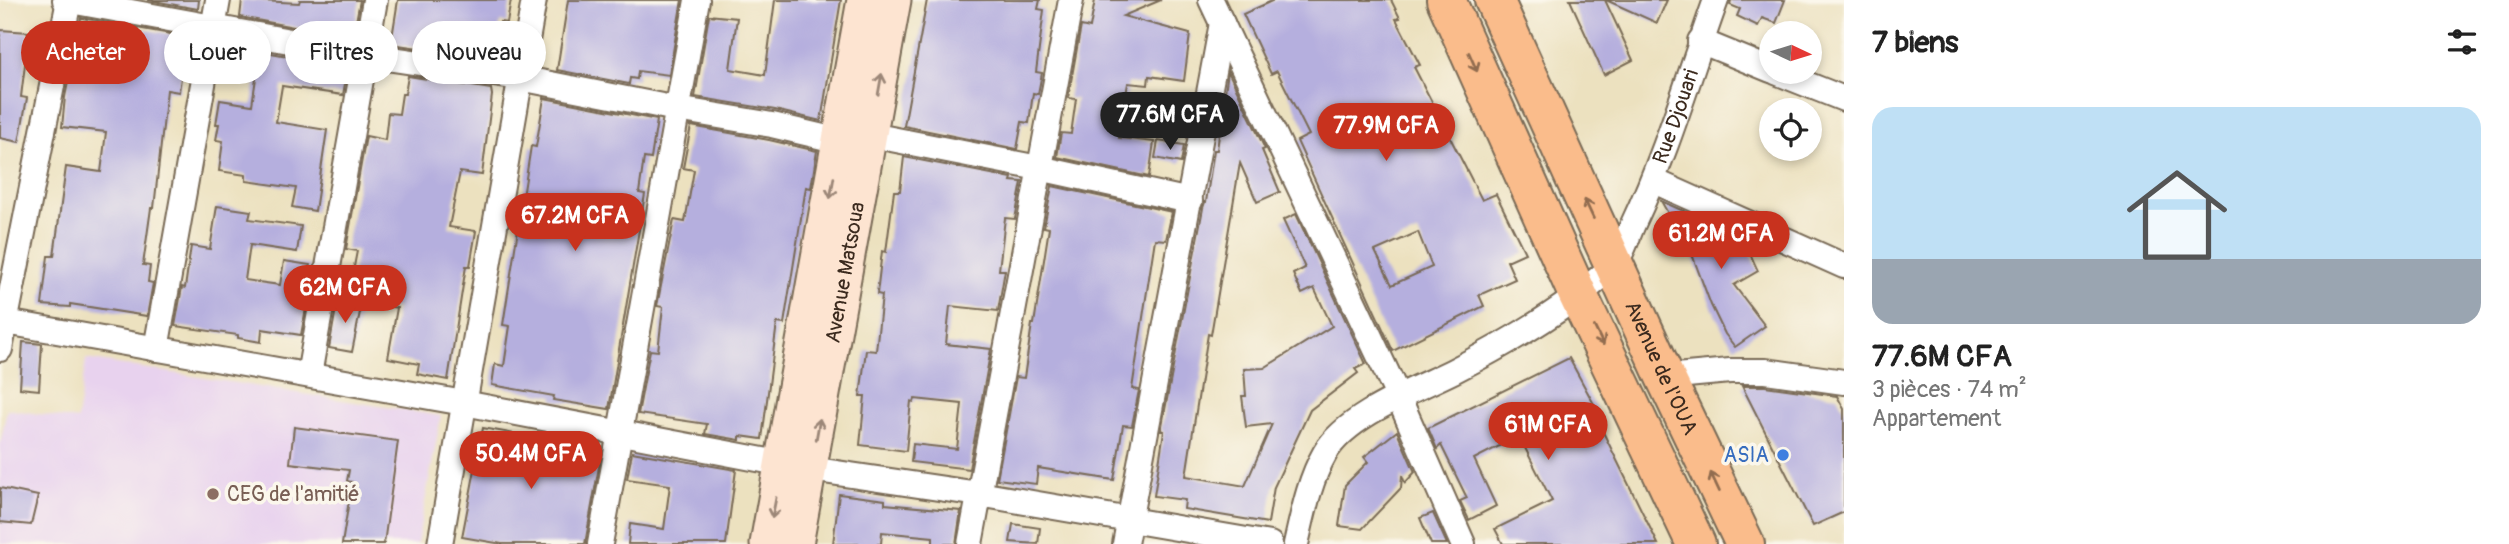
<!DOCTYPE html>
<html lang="fr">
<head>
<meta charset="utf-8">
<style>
	body { margin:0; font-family:Pangolin,sans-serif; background:#f6f6f6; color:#222; height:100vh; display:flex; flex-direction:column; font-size:26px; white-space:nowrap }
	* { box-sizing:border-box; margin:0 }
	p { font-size:23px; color:#767676 }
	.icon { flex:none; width:38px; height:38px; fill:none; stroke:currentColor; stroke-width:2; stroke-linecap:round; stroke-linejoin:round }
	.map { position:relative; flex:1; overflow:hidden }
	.drawer { display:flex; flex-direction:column; background:#fff; width:665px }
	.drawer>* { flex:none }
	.guide { position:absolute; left:21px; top:21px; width:665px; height:63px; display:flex; gap:14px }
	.needle { width:46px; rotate:94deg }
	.tools { position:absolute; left:1759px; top:21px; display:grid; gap:14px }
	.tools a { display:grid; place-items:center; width:63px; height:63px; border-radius:50%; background:#fff; box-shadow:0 4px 10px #0003; font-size:35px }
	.price { position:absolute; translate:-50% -60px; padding:0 16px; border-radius:24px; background:#c8321e; color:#fff; font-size:23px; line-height:46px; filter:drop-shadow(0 2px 4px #0008) }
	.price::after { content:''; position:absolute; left:50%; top:42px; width:21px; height:16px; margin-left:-10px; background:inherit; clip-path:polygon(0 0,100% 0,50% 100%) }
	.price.active { background:#222; color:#fff }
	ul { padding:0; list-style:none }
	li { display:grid; align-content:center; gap:14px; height:371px; padding:0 28px }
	li span { display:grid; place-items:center; height:217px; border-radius:21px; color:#555 }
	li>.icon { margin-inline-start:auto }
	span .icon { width:126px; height:126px; fill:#fffc; stroke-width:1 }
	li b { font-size:30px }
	h2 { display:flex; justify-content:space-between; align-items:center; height:84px; padding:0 28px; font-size:30px }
	.tag { padding:0 24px; border-radius:32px; background:#fff; box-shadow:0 4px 10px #0003; font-size:24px; line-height:63px }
	.tag.active { background:#c8321e; color:#fff }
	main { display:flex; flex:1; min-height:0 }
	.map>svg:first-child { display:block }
	.built { fill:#e8d2ee }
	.building { fill:#b5afde; fill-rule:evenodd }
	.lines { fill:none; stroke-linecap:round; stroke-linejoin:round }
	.street-casing { stroke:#796a56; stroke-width:28 }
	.secondary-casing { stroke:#796a56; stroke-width:37 }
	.primary-casing { stroke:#796a56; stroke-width:42 }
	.street { stroke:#fff; stroke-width:24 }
	.secondary { stroke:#fde4d1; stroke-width:33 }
	.primary { stroke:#fabc8b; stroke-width:38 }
	.oneway { stroke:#916c4f }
	.oneway2 { stroke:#9c8778 }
	.shop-dot { fill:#3f7fe0; stroke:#fbf7ec; stroke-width:2.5 }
	.education-dot { fill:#8d6e63; stroke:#fbf7ec; stroke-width:2.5 }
	.labels { text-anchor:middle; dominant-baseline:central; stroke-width:7; stroke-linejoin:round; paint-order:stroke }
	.street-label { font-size:21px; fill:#3b2a1e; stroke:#fbf7ec }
	.shop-label { font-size:21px; fill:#366cbe; stroke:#fbf7ec; text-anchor:end }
	.education-label { font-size:21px; fill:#785e54; stroke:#fbf7ec; text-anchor:start }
</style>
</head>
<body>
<main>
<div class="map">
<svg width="1844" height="544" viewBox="0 0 1844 544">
	<rect width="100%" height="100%" fill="#fbf7ec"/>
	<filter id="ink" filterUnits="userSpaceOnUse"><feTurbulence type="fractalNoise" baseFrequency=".0143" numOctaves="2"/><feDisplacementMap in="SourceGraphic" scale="14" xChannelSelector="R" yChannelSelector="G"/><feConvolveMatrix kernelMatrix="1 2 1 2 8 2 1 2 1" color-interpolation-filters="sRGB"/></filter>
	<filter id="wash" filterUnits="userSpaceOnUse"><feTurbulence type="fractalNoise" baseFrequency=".00686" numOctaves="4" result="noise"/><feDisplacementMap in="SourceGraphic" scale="28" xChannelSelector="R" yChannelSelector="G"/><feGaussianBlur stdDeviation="1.57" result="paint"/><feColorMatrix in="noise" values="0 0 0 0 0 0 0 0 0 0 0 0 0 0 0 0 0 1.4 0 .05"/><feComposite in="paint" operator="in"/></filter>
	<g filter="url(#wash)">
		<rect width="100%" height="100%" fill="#ece1bf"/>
		<polygon class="built" points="86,359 441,416 417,544 0,544 0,445 7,409 77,420"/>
		<g id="blocks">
			<g class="building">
				<polygon points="148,0 199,0 198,9"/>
				<polygon points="242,0 299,3 300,0 360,0 353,38 240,17"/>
				<polygon points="398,0 511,0 507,23 500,22 495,59 391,44"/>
				<polygon points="568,0 682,0 669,75 638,71 637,79 630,78 629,84 557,70"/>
				<polygon points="775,0 841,0 821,121 775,110 695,97 709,15 737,18 730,69 765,75"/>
				<polygon points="927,0 1040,0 1038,9 1044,10 1036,72 1042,73 1038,94 1033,93 1029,123 1022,122 1017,149 904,126"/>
				<polygon points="1095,0 1161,0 1123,16 1190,34 1184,81 1149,76 1148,85 1128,83 1119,138 1154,142 1149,177 1057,157 1061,133 1071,134 1076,99 1068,98 1081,26 1090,28"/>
				<path d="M 1274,0 L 1391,0 L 1400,18 L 1396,19 L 1420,65 L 1414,67 L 1482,200 L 1496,194 L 1525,253 L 1507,261 L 1515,279 L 1479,295 L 1484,306 L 1393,351 L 1297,141 L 1309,135 L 1277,71 L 1271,74 L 1243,14 ZM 1418,232 L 1432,267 L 1392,285 L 1375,251 Z"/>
				<polygon points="1570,0 1605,0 1633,60 1604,75"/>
				<polygon points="1606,0 1667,0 1657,23"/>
				<polygon points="1731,0 1785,0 1776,23 1762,18 1758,26 1737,16 1740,9 1730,5"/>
				<polygon points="81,18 193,38 191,51 185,50 179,92 167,90 154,208 151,208 143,265 150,266 148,282 153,283 147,316 70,304 70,307 42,305 48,256 54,256 66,167 101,172 106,132 62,127 65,97"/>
				<polygon points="0,30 29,32 21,97 27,98 19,142 0,138"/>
				<polygon points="260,51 348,67 343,95 282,86 276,122 327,130 315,211 292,207 296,188 246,181 246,175 219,171 223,141 216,140 219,124 216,124 220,100 252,105"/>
				<polygon points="1228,71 1265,149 1262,150 1280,192 1257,202 1240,163 1211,335 1208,334 1186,476 1245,486 1272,424 1246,427 1242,396 1246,396 1244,369 1264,368 1332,326 1314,288 1302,294 1293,274 1305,268 1283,220 1296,214 1366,364 1355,369 1358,373 1310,410 1274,487 1268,523 1184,509 1185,500 1154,496 1164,431 1161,431 1203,208 1205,202 1206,202 1214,150 1217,150"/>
				<polygon points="408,76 491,89 492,95 482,175 460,172 449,227 476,231 470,266 466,266 448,380 417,374 419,364 388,358 397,308 348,298 357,251 346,249 366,136 385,140 388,113 399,114 402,94 405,94"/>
				<polygon points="544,98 657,120 651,159 644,158 639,193 645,194 609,409 553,400 554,396 492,385 495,364 504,366 510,326 503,325 531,146 536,147"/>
				<polygon points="691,126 769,140 817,151 811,188 806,187 784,324 777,323 762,439 740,436 740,440 705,434 707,424 638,414 650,350 658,351 663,307 657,306 674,220 685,222 694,170 683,168"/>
				<polygon points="1158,141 1184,145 1181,163 1155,158"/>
				<polygon points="904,157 1012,178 1011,181 1022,182 1015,219 1005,218 999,270 1005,270 998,311 950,306 946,344 991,349 969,469 911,462 913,444 957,449 962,404 915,399 914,402 911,401 906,451 860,445 865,396 860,396 866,350 876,351 882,295 877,294 882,251 886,252 894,191 900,191"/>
				<polygon points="1052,186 1172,212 1166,240 1155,239 1132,389 1139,390 1132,426 1123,425 1114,480 1038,468 1036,484 997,479 1016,377 1024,378 1032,324 1034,324 1049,228 1044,227"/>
				<polygon points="1661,201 1749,240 1752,245 1747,247 1758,271 1734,285 1765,326 1735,347 1725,334 1711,305 1693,257"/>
				<polygon points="217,206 251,211 249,219 301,226 297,252 250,245 245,280 280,285 284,261 310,265 306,291 309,292 301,335 262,329 261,342 238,338 238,335 175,326 182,287 185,288 191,246 210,249"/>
				<polygon points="338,297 362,302 352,352 329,348"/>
				<polygon points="23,342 42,344 39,390 20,388"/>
				<polygon points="1569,358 1595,406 1604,426 1601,428 1658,544 1503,544 1495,529 1552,501 1519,436 1474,459 1496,506 1469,520 1460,501 1467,498 1441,445 1437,449 1428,428"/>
				<polygon points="1742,386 1765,386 1837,396 1844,409 1844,512 1813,526"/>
				<polygon points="294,427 398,441 384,544 342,544 352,482 347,481 349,470 290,463"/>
				<polygon points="483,428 602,450 585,544 502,544 462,537"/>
				<polygon points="1397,431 1415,472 1405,483 1402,475 1401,488 1362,529 1339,526 1345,485 1368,462 1364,457"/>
				<polygon points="632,452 736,470 726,544 628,544 630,524 664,529 670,485 627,479"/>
				<polygon points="0,488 38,496 31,525 0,522"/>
				<polygon points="839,494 885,500 885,504 961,511 956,544 933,544 933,537 882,532 881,544 833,544"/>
				<polygon points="1433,513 1447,544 1431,544 1420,518"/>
				<polygon points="1013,524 1040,528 1038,544 1010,542"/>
			</g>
		</g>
	</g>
	<g filter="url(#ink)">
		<use href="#blocks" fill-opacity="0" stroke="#796a56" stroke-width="2"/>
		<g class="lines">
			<defs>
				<g id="street">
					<polyline points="65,0 366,55 520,78 677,109 772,125 840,141"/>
					<polyline points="1211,0 1398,396 1463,544"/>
					<polyline points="1700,41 1771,70"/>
					<polyline points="1776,72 1844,99"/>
					<polyline points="871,135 1039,168 1190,201"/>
					<polyline points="1654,181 1844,266"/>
					<polyline points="0,321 464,403 810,469 979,494 1270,544"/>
					<polyline points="0,349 69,0"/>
					<polyline points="156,349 218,0"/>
					<polyline points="309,375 375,0"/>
					<polyline points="1665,377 1730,371 1766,371 1844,382"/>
					<polyline points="440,544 534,0"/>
					<polyline points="600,544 697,0"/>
					<polyline points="970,544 1071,0"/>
					<polyline points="1125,544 1222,23"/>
					<path id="s1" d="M 1296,544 C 1303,514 1309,481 1325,453 C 1347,415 1415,390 1453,371 C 1504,345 1571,307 1612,266 C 1622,256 1627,237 1633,224 C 1667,152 1689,75 1716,0"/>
				</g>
				<g id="secondary">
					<polyline points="767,544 864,0"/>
					<path id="s2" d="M 796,544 L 894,0"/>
				</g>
				<g id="primary">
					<polyline points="1446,0 1578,295 1696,544"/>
					<path id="s3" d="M 1494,0 L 1665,377 L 1745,544"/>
				</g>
			</defs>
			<use href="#street" class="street-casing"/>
			<use href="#secondary" class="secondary-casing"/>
			<use href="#primary" class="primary-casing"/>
			<use href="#street" class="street"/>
			<use href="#secondary" class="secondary"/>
			<use href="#primary" class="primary"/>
		</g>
		<defs><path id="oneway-shaft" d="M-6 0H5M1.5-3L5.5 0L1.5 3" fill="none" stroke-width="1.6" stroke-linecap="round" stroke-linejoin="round" transform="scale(1.75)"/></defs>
		<g class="oneway">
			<use href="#oneway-shaft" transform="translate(1473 62) rotate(66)"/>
			<use href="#oneway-shaft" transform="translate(1589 209) rotate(-115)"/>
			<use href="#oneway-shaft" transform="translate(1599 336) rotate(64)"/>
			<use href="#oneway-shaft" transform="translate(1715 482) rotate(-115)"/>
		</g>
		<g class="oneway2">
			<use href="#oneway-shaft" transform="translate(880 84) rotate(-80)"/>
			<use href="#oneway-shaft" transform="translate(832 188) rotate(100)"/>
			<use href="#oneway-shaft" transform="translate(818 429) rotate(-80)"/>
			<use href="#oneway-shaft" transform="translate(774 508) rotate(101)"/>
		</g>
	</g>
	<circle class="shop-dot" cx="1783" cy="455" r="7"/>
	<circle class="education-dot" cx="213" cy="494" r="7"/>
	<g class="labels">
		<g class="street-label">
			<text stroke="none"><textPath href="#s1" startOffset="604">Rue Djouari</textPath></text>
			<text stroke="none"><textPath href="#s2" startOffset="276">Avenue Matsoua</textPath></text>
			<text stroke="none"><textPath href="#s3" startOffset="404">Avenue de l'OUA</textPath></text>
		</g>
		<g class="shop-label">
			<text x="1769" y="455">ASIA</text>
		</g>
		<g class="education-label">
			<text x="227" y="494">CEG de l'amitié</text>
		</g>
	</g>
</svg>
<div class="tools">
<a><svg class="needle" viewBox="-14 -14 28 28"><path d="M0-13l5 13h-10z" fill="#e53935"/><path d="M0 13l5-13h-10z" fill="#767676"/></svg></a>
<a><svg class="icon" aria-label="locate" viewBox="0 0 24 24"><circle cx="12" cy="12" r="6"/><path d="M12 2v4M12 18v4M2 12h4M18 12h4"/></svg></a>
</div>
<b class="price active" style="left:1170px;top:152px">77.6M CFA</b>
<b class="price" style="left:1386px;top:163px">77.9M CFA</b>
<b class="price" style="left:575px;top:253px">67.2M CFA</b>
<b class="price" style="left:1721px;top:271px">61.2M CFA</b>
<b class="price" style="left:345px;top:325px">62M CFA</b>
<b class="price" style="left:1548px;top:462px">61M CFA</b>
<b class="price" style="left:531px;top:491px">50.4M CFA</b>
<div class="guide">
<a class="tag active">Acheter</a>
<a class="tag">Louer</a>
<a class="tag">Filtres</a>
<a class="tag">Nouveau</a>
</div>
</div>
<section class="drawer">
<h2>7 biens<svg class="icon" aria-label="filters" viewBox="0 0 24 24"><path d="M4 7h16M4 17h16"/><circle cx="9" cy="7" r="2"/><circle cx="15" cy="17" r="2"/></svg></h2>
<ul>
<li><span style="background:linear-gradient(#bfe0f5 70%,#9aa5b1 0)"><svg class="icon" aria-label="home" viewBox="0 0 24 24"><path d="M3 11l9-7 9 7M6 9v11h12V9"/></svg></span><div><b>77.6M CFA</b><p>3 pièces · 74 m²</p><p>Appartement</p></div></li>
</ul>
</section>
</main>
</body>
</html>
